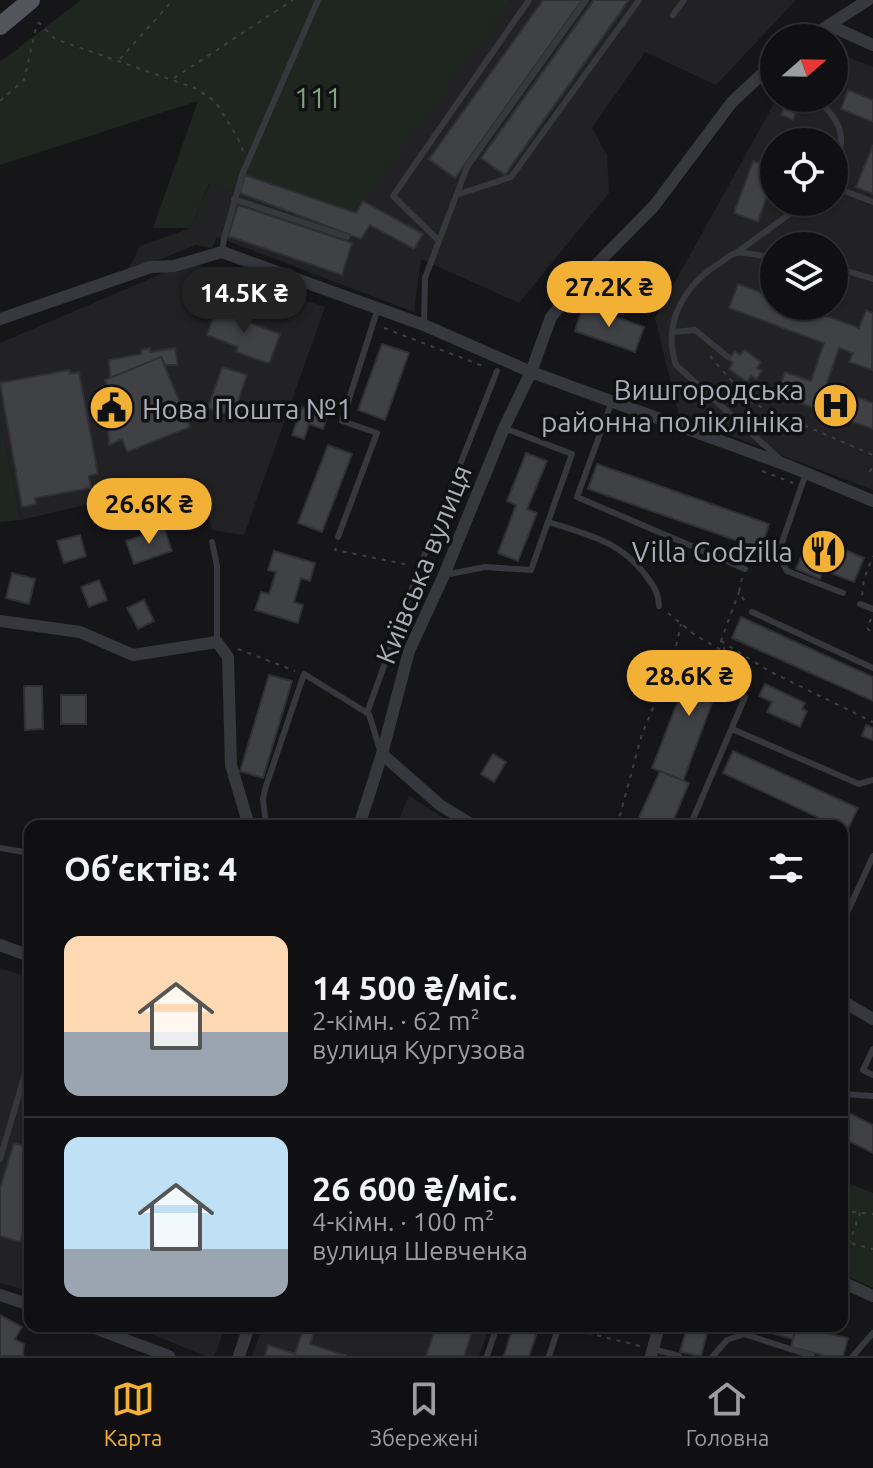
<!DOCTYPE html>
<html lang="uk">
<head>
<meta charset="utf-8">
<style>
	body { margin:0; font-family:Ubuntu,sans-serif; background:#1e1e20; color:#f1f3f6; height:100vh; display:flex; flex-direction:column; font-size:30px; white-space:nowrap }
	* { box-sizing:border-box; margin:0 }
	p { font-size:26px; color:#9c9d9f }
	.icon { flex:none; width:44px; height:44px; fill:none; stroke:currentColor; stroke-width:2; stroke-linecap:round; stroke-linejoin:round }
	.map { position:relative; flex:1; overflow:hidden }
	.sheet { position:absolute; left:24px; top:820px; width:824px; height:512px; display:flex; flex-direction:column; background:#101012; border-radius:16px; box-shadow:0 2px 6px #0004,0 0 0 2px #303032 }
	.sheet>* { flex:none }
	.needle { width:52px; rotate:70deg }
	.fabs { position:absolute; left:760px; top:24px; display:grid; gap:16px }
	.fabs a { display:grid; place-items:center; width:88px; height:88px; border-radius:50%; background:#101012; box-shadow:0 2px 6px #0004,0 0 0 2px #303032; font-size:40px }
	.price { position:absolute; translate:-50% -68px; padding:0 18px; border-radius:28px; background:#f2b134; color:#111; font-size:26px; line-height:52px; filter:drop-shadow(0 2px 4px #0008) }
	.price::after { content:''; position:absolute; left:50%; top:48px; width:24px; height:18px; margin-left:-12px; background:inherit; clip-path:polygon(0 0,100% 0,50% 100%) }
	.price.current { background:#222; color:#fff }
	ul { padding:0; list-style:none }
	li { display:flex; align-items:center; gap:24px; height:200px; padding:0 40px }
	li+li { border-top:2px solid #303032 }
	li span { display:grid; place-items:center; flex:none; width:224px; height:160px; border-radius:16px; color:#555 }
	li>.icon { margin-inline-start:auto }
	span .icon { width:96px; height:96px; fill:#fffc; stroke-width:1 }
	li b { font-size:34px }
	h2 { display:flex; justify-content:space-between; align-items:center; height:96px; padding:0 40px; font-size:34px }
	.tab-bar { display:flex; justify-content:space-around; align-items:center; height:112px; border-top:2px solid #303032; background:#101012; font-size:22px; color:#9c9d9f }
	.tab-bar a { display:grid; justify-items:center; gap:4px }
	.tab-bar .current { color:#f2b134 }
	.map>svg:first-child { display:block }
	.built { fill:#222225; fill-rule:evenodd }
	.green { fill:#1e261f }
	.building { fill:#404145; stroke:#303034; stroke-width:2 }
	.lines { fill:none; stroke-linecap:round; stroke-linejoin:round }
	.path { stroke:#3d3f44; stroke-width:2; stroke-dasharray:4 6; stroke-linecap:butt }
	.service { stroke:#37383d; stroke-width:6 }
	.minor { stroke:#37383d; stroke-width:12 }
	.primary { stroke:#53555c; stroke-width:18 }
	.labels { text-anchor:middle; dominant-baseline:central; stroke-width:7; stroke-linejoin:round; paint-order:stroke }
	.park-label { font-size:28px; fill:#7fa381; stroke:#111113 }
	.poi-label { font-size:28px; fill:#a8adb8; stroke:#111113; text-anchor:end }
	.street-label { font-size:28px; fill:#a8adb8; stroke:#111113 }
</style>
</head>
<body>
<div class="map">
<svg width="873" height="1356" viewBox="0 0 873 1356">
	<rect width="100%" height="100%" fill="#161618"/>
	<g class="built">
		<polygon points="511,0 796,0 716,85 645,52 592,128 607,155 609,193 519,303 421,259 414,312 217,237 212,248 196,245 126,273 140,246 191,228 210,182 345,232 363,201"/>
		<path d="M 834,51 L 873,67 L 873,490 L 679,416 L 655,318 L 777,98 L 834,98 ZM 774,142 L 834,142 L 834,202 L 774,202 ZM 774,246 L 834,246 L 834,306 L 774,306 Z"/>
		<polygon points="196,264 325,307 244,535 212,530 199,478 21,520 0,421 0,343 168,271"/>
		<polygon points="409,796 456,826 396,826"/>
		<polygon points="0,968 30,978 29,1291 0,1283"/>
		<polygon points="132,1326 226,1326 214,1356 205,1356"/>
		<polygon points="263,1326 490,1326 479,1356 252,1356"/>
	</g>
	<g class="green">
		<polygon points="81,0 511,0 356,213 246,175 240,193 209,183 191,228 153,228 198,101 0,165 0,62"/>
		<polygon points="0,421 21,520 0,522"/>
		<polygon points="842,1181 873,1193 873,1288 842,1274"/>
	</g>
	<g class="building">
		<polygon points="543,0 582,0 455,178 429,159"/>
		<polygon points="594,0 629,0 505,175 481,158"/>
		<polygon points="848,90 873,100 873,122 841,109"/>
		<polygon points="787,100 799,105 793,120 781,115"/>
		<polygon points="873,145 873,194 856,187"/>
		<polygon points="753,161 774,168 774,175 758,222 734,213"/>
		<polygon points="245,175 356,213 363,201 423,234 414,249 370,225 361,239 240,193"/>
		<polygon points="238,205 352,243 342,275 228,236"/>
		<polygon points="738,284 774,297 774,306 799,306 859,328 866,310 873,313 872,370 849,362 853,353 839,348 826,386 873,403 873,429 777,395 785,372 811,381 824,343 729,308"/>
		<polygon points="583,305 644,327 635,352 575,331"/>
		<polygon points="217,307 247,318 246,321 280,334 270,362 267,363 236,352 238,347 207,335"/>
		<polygon points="382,344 409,353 385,420 358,410"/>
		<polygon points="150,348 150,352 175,348 178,365 165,365 161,357 110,378 109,360 141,354 141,350"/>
		<polygon points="745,350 761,362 757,368 762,371 756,379 751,376 747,382 729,369 733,363 729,359 735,351 740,355"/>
		<polygon points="161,357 190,427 127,452 122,439 109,445 107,403 113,401 105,380"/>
		<polygon points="222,367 247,375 233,416 208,408"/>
		<polygon points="69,370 70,374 79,372 98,474 89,476 91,488 35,498 36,504 22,507 0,383"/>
		<polygon points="302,407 327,416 323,429 309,424 304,439 292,435"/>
		<polygon points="328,445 352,454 322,532 298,523"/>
		<polygon points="526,453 547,461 527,509 537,513 518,561 498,553 516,505 507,501"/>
		<polygon points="597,464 769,524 761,549 588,489"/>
		<polygon points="164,528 172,551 134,564 126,541"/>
		<polygon points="80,535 86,556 64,563 57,541"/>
		<polygon points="810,535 864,558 854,582 823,570 820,579 796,569"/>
		<polygon points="274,551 315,563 310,581 301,578 294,602 303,605 298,623 255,610 261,592 269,594 276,572 268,570"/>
		<polygon points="12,573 35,579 29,604 6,598"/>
		<polygon points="99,580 107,600 89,607 81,587"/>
		<polygon points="144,600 154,621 138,629 127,608"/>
		<polygon points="741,617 873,677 873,701 732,638"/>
		<polygon points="696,654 725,668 683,781 652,768"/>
		<polygon points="269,675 292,681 263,778 240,771"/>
		<polygon points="765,684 805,703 802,709 807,711 800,727 767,712 772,702 759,696"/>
		<polygon points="24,686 42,686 43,729 25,730"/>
		<rect x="61" y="695" width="25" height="29"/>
		<polygon points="866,725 873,728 873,740 862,736"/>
		<polygon points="733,751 858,808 847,831 723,773"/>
		<polygon points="493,754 506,762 494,782 481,774"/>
		<polygon points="660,771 689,783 671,826 635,826"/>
		<polygon points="843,1110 873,1125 873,1153 842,1138"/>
		<polygon points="14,1143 30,1148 30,1209 20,1242 0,1236 0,1188"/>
		<polygon points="0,1315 22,1327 15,1339 24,1344 23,1356 0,1356"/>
		<polygon points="304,1326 316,1326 310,1344 347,1356 265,1356 268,1345 295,1354"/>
		<polygon points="436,1326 474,1326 464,1356 426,1356"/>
		<polygon points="513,1326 539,1326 529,1356 504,1356"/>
		<polygon points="687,1326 709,1326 701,1356 680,1352"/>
		<polygon points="745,1326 796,1326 793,1339"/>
		<polygon points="796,1326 848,1338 843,1356 826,1356 791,1347"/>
	</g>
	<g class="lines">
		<g class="path">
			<polyline points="38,22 55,39 195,88 215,101 238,138 243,151"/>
			<polyline points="120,59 173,0"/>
			<polyline points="174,78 293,0"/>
			<polyline points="0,101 24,80 37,23"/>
			<polyline points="384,328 483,366"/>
			<polyline points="710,356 750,402 873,455"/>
			<polyline points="762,471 793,483"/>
			<polyline points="870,472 873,465"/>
			<polyline points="336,548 335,550 409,565"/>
			<polyline points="742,578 739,592 747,605"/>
			<polyline points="862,595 864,579 873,556"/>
			<polyline points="668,613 695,635 726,653 743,688"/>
			<polyline points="871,619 867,628 873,634"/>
			<polyline points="721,641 769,671 873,722"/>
			<polyline points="238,649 295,671"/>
			<polyline points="725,651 721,641 739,592"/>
			<polyline points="617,826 642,734 673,660 681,624"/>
			<polyline points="842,1211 873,1214"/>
			<polyline points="842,1241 873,1249"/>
			<polyline points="842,1263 860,1213"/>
			<polyline points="568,1328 640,1346"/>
		</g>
		<g class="service">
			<polyline points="673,15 684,0"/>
			<path d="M 816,98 C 843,125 847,134 834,170"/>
			<polyline points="834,187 873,202"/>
			<polyline points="456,195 511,177 639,0"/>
			<polyline points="234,199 347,237"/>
			<polyline points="439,241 393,196 529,0"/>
			<polyline points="222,252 224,238 242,175 318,0"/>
			<polyline points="736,253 806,202"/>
			<path d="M 774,258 C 763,257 746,251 736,253 C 731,254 724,260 720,263 C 684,285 662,323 676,365 L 781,460"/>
			<polyline points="834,267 873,279"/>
			<polyline points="424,325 425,278 467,167 586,0"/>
			<polyline points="673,332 695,330 728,357"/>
			<polyline points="612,401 577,497 745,569"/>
			<polyline points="806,473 778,554 787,571 843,593"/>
			<path d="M 549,522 C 587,535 618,540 644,573 C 653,585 658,591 659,606"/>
			<polyline points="338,537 377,433 342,421 378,308"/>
			<polyline points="212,542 217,566 217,642"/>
			<polyline points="444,575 485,567 531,570 572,454 504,428"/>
			<polyline points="860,604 873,609"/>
			<polyline points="752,612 873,668"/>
			<polyline points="367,713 420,566 497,371"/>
			<polyline points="732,729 859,784 873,780"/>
			<polyline points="266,826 263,799 266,786 304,674 369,714 380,750"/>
			<polyline points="690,826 745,697"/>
			<polyline points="0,848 30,853"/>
			<polyline points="842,924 873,856"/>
			<polyline points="873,1049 863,1070 873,1075"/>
			<polyline points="842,1094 873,1096"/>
			<polyline points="0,1159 30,1057"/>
			<polyline points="653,1349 679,1356"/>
			<polyline points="487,1356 497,1326"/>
			<polyline points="549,1356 559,1326"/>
			<polyline points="713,1356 727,1340 744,1334 812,1356"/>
			<polyline points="853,1356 873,1333"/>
		</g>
		<g class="minor">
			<polyline points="829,25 868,0"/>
			<polyline points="808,38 829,25 873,45"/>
			<polyline points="0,319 151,267 174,266 222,252 424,325 531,372 789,466 873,501"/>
			<polyline points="0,621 80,632 133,655 217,642 228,657 231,765 249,826"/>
			<polyline points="382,754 440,805 474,826"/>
			<polyline points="359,826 382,754 409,651 444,575 504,428 531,372 551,317 584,277 654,206 732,102 774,63"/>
			<polyline points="0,945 30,956"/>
			<polyline points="842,1001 873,1019"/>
			<polyline points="842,1282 873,1296"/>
			<polyline points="0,1295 30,1305"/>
			<polyline points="89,1326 169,1356"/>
			<polyline points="239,1356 249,1326"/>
			<polyline points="651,1356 659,1326"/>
		</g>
		<polyline class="primary" points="0,26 31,0"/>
	</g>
	<defs>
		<symbol id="hospital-disc" viewBox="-11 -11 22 22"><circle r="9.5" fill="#f2b134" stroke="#111113"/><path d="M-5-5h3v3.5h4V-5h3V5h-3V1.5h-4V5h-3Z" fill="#111"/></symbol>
		<symbol id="civic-disc" viewBox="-11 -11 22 22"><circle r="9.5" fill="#f2b134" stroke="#111113"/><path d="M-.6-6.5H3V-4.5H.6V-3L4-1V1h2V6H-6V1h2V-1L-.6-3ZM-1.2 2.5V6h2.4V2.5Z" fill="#111"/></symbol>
		<symbol id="restaurant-disc" viewBox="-11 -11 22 22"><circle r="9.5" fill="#f2b134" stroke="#111113"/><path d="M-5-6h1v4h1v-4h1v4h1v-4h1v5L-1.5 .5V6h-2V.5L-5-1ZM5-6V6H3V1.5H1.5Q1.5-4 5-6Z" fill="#111"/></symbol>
	</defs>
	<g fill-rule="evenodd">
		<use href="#hospital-disc" x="810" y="380" width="51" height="51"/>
		<use href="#civic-disc" x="86" y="382" width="51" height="51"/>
		<use href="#restaurant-disc" x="798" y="526" width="51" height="51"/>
	</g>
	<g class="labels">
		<g class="park-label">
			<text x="318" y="97">111</text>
		</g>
		<g class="poi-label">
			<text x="804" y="389">Вишгородська<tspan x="804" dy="32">районна поліклініка</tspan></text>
			<text x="142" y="408" text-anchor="start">Нова Пошта №1</text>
			<text x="793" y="551">Villa Godzilla</text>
		</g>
		<g class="street-label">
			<text transform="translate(423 564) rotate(-68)">Київська вулиця</text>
		</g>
	</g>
</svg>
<div class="fabs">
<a><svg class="needle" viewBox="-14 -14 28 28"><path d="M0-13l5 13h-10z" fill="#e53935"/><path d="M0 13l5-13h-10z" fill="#9c9d9f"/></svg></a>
<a><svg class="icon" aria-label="locate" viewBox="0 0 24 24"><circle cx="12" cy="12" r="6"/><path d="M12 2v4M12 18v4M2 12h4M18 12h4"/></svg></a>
<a><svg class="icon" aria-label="layers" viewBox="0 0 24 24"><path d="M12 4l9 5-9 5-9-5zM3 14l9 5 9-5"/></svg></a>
</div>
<b class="price" style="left:609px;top:329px">27.2K ₴</b>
<b class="price current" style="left:244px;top:335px">14.5K ₴</b>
<b class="price" style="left:149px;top:546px">26.6K ₴</b>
<b class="price" style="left:689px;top:718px">28.6K ₴</b>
<section class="sheet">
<h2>Об’єктів: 4<svg class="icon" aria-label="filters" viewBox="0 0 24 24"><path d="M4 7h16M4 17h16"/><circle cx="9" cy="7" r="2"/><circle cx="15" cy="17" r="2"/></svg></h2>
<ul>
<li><span style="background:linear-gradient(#ffd9b3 60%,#9aa5b1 0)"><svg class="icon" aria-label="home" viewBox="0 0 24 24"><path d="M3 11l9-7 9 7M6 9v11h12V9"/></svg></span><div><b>14 500 ₴/міс.</b><p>2-кімн. · 62 m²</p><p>вулиця Кургузова</p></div></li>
<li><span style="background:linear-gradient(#bfe0f5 70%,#9aa5b1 0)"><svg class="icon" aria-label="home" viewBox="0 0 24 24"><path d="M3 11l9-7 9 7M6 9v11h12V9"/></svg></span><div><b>26 600 ₴/міс.</b><p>4-кімн. · 100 m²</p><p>вулиця Шевченка</p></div></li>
</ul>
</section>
</div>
<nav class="tab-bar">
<a class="current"><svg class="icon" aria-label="map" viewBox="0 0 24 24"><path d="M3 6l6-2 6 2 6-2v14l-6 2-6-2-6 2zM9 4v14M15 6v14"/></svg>Карта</a>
<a><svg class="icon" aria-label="saved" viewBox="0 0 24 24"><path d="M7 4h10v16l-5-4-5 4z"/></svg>Збережені</a>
<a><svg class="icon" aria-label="home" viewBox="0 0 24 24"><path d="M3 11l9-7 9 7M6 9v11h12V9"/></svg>Головна</a>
</nav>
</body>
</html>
